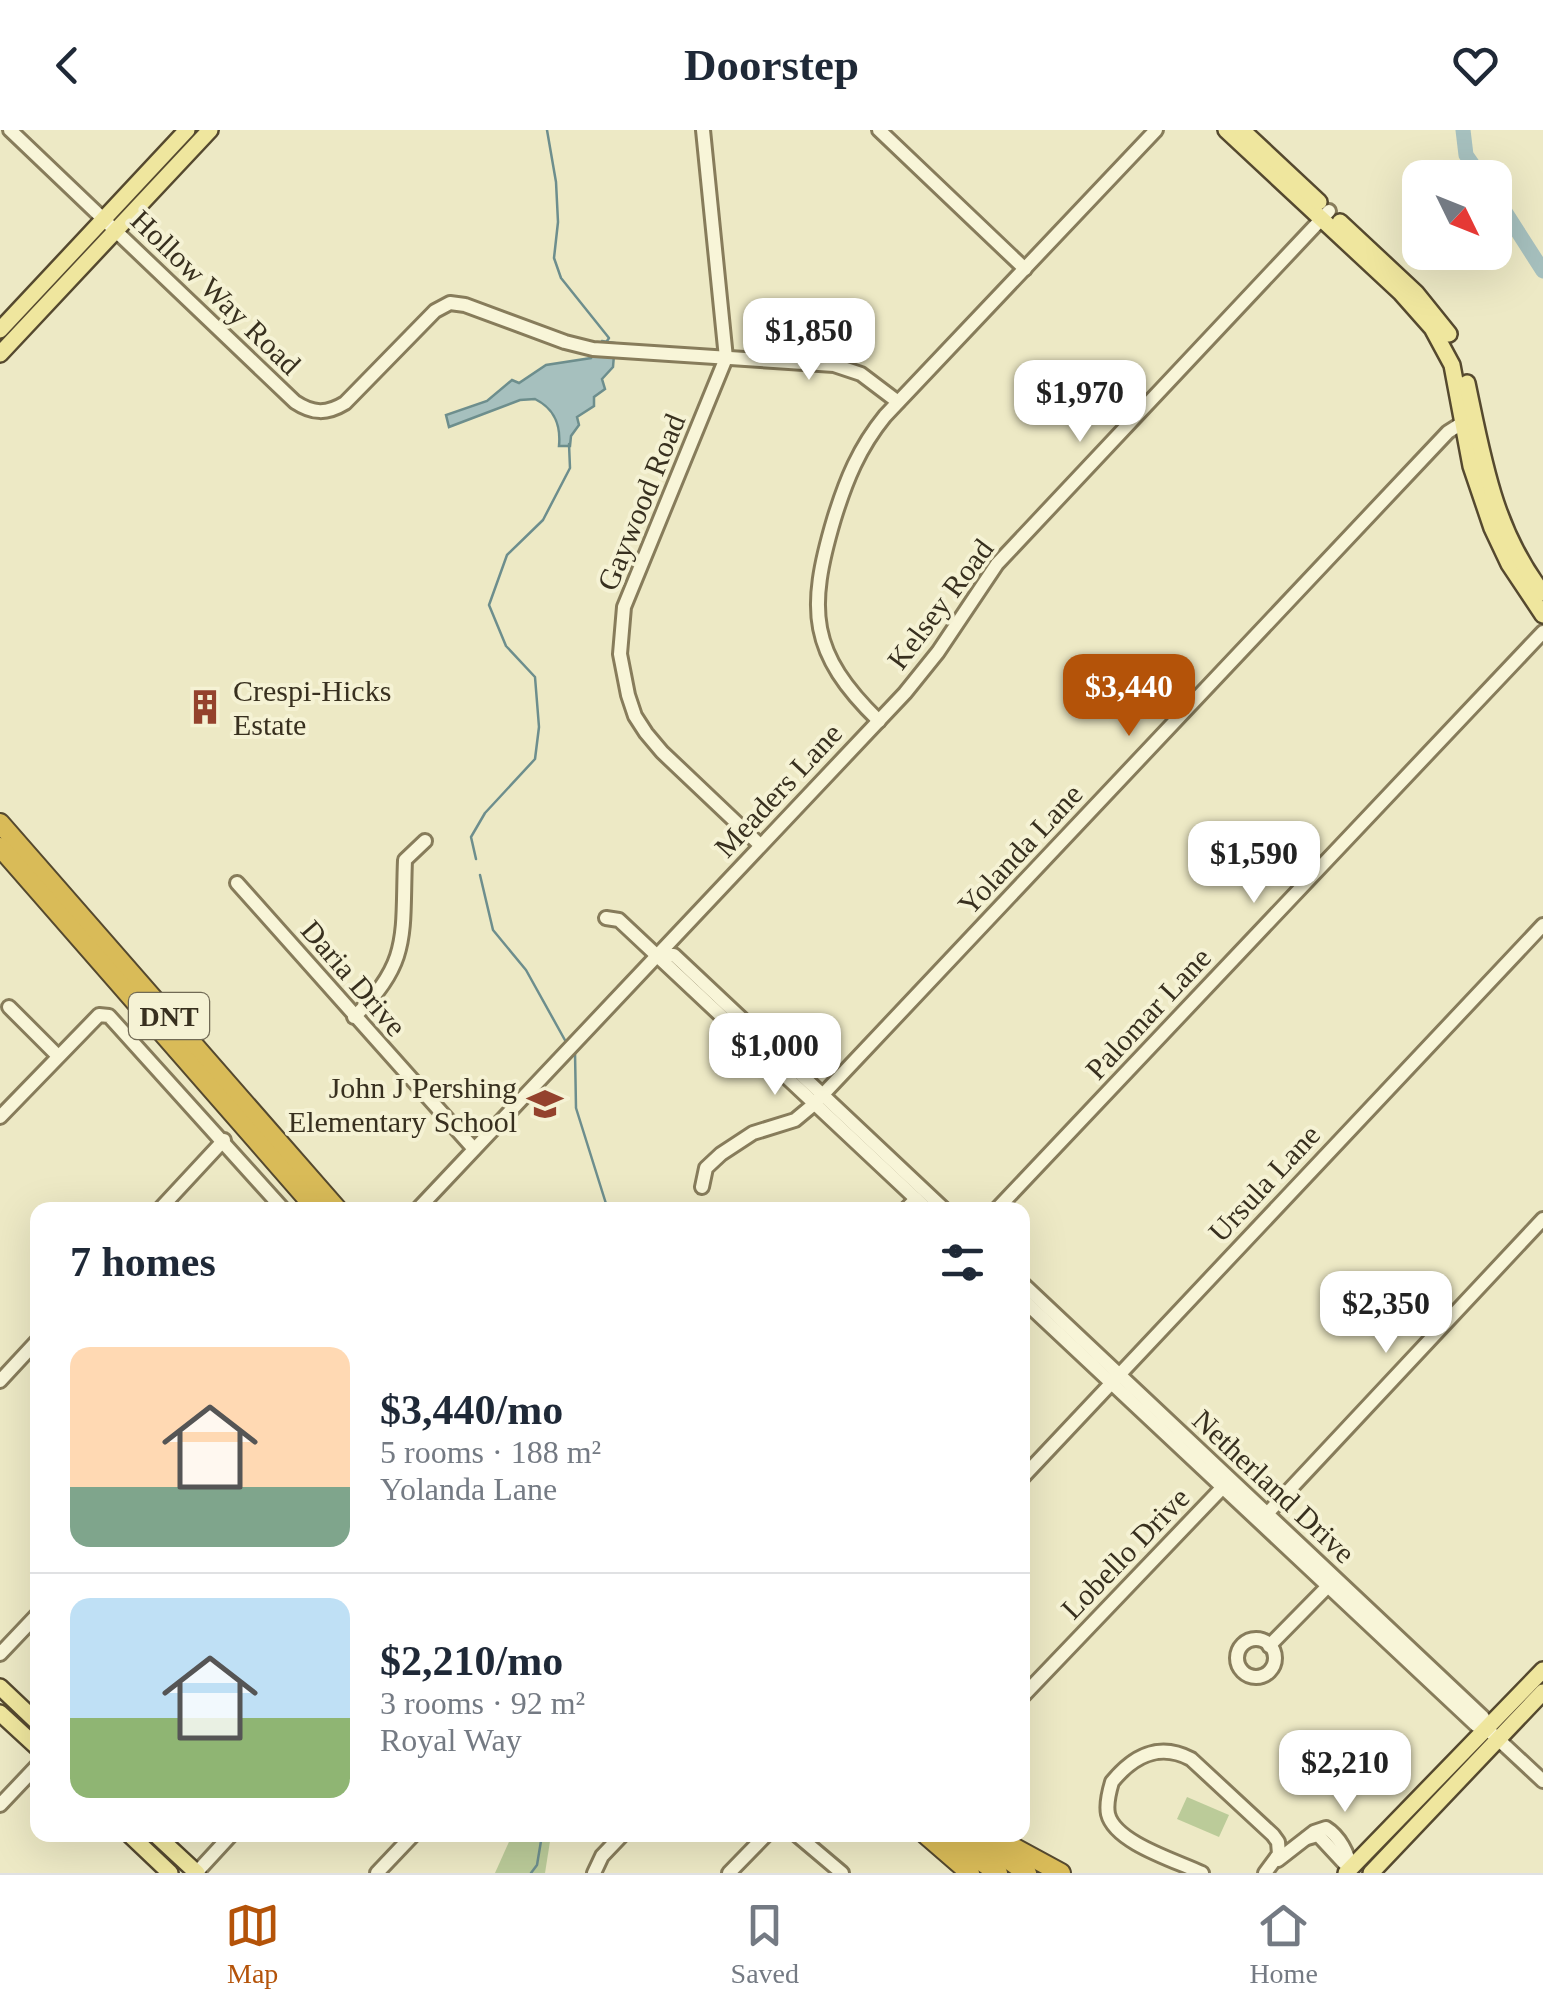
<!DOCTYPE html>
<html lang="en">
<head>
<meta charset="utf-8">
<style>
	body { margin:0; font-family:"Times New Roman",serif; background:#f6f6f7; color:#1f2937; height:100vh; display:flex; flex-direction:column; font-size:38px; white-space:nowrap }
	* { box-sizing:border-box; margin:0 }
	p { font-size:32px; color:#747a83 }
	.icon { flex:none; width:55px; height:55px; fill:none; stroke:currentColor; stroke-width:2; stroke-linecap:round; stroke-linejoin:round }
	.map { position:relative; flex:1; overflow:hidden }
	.details { position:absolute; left:30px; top:1072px; width:1000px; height:640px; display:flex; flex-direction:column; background:#fff; border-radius:20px; box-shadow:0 10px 40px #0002 }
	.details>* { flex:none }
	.needle { width:65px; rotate:133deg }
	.tools { position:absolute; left:1402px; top:30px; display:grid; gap:20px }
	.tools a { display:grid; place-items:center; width:110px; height:110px; border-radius:20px; background:#fff; box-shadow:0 10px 40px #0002; font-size:50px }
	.price { position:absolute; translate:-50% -85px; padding:0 22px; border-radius:20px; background:#fff; color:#222; font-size:32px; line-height:65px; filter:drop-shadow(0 2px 5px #0008) }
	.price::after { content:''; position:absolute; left:50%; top:60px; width:30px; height:22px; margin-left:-15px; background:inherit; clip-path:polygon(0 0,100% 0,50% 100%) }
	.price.current { background:#b45309; color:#fff }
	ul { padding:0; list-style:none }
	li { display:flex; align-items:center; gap:30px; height:250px; padding:0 40px }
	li+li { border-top:2px solid #e0e1e3 }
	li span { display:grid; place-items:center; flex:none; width:280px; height:200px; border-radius:20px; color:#555 }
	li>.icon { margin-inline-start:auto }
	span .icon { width:120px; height:120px; fill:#fffc; stroke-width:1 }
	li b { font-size:42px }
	h2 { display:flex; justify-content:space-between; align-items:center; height:120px; padding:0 40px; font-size:42px }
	header { display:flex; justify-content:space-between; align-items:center; height:130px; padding:0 40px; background:#fff; font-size:45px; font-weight:800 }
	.menu { display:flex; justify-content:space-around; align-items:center; height:140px; border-top:2px solid #e0e1e3; background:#fff; font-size:28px; color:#747a83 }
	.menu a { display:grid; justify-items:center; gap:5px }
	.menu .current { color:#b45309 }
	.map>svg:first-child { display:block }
	.green { fill:#bbcb99 }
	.water { fill:#a6c0be; stroke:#6d8e8d; stroke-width:2.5 }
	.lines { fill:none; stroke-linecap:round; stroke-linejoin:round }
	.stream { stroke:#6d8e8d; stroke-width:2.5 }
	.river { stroke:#a6c0be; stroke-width:15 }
	.minor-casing { stroke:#877c5b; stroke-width:18 }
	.major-casing { stroke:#55492f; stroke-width:20 }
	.highway-casing { stroke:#55492f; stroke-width:22 }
	.minor { stroke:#f8f5d8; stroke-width:12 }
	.major { stroke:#efe69e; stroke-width:15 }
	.highway { stroke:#d9bb58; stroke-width:18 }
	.labels { text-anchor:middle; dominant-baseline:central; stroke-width:8; stroke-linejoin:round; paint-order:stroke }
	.shield { fill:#f5f2d4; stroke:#716a55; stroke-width:2.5 }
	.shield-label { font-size:28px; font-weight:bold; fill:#38301f }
	.street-label { font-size:30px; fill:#38301f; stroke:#f5f2d4 }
	.poi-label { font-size:30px; fill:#38301f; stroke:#f5f2d4; text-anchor:start }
</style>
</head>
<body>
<header><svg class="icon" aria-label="back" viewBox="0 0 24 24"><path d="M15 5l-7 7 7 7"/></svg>Doorstep<svg class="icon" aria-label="heart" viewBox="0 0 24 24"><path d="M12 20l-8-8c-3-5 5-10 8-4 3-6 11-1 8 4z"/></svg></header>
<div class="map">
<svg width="1543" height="1743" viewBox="0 0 1543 1743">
	<rect width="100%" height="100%" fill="#ede9c5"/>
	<g class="green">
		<polygon points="1187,1667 1229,1685 1219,1707 1177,1689"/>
		<polygon points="512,1705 551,1705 545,1743 495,1743"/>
	</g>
	<path class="water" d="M 602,211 L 615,213 L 613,237 L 602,249 L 605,259 L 594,267 L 594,276 L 577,287 L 579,295 L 571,306 L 570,316 L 559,316 C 561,295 555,279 535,269 L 520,270 L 449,297 L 446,285 L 487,271 L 512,250 L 519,253 L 546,235 L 591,228 Z"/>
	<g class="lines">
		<g class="stream">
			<polyline points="547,0 556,52 558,92 554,128 561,148 609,208 607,211"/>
			<polyline points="476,729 471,707 485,683 535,629 539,597 535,547 506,516 489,475 507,425 543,390 570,338 569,314"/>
			<polyline points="480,745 493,800 526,840 566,912"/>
			<polyline points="575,922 576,978 608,1080"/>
			<polyline points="531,1743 537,1735 542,1705"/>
		</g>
		<g class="river">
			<polyline points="1463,0 1466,25 1482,48"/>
			<polyline points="1495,66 1543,141"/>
		</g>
		<defs>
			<g id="minor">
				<path d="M 10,0 L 295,272 C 313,284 327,284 345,273 L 435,181 L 450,173 L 465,175 L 565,212 L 593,219 L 834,235 L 861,244 L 898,272"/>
				<polyline points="703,0 726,228 624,477 620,524 628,565 635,586 646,603 662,622 760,715"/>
				<polyline points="879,0 1025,139"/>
				<path d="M 879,591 C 809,523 807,480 834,389 C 846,350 859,318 885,286 L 1156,0"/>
				<polyline points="237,753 474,1019"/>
				<polyline points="606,788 619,790 928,1080"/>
				<polyline points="657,825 674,825 945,1080"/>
				<polyline points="9,877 58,926"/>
				<path d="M 354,887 C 411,833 402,804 405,730 L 425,711"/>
				<polyline points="0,987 99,885 109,886 284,1080"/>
				<polyline points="702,1057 706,1038 721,1024 753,1003 795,990 813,975 1448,302 1467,290"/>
				<polyline points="159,1080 224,1010"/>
				<polyline points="417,1080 905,563 938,522 997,434 1329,81"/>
				<polyline points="905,1080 916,1069"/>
				<polyline points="996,1080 1543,502"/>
				<polyline points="1022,1153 1483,1587 1485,1597"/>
				<polyline points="1022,1169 1476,1595 1485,1597 1543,1651"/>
				<polyline points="0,1251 38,1210"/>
				<polyline points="1022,1348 1543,795"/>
				<polyline points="1264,1387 1543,1089"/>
				<circle cx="1256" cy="1528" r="19"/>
				<polyline points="1269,1516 1334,1450"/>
				<polyline points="0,1524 38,1484"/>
				<polyline points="1022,1567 1223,1357"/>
				<polyline points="0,1675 38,1635"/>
				<polyline points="797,1705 842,1743"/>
				<polyline points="1307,1708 1318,1705 1344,1733"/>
				<path d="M 1278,1730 L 1314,1702 L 1326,1698 C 1339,1706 1349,1724 1350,1738"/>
				<polyline points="196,1743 231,1705"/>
				<polyline points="377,1743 413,1705"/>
				<polyline points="594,1743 602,1726 622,1705"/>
				<polyline points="729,1743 766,1705"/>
				<path d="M 1202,1743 C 1177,1731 1115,1713 1108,1684 C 1106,1674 1109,1662 1112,1652 C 1133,1626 1159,1612 1191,1629 L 1273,1705 L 1278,1712 L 1279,1724 L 1265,1743"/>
			</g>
			<g id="major">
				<polyline points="1226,0 1401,163 1432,198 1452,235 1471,336 1492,398 1509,434 1543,485"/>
				<polyline points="1242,0 1319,72"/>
				<polyline points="1340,92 1416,163 1449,204"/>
				<polyline points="0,200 187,0"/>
				<polyline points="0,224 210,0"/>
				<path d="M 1467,253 C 1483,329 1494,400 1543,463"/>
				<polyline points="0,1557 38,1593"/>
				<polyline points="0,1583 38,1618"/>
				<polyline points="130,1705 170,1743"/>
				<polyline points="156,1705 197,1743"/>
				<polyline points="1346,1743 1543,1540"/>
				<polyline points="1371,1743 1543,1562"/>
			</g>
			<g id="highway">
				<polyline points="0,693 338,1080"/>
				<polyline points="0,717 317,1080"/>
				<polyline points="926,1705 970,1743"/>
				<polyline points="943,1705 998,1743"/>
				<polyline points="973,1705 1027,1743"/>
				<polyline points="991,1705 1061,1743"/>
			</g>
		</defs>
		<use href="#minor" class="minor-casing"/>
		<use href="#major" class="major-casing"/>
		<use href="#highway" class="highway-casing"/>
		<use href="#minor" class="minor"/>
		<use href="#major" class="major"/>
		<use href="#highway" class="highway"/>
	</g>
	<defs>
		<symbol id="building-bare" viewBox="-9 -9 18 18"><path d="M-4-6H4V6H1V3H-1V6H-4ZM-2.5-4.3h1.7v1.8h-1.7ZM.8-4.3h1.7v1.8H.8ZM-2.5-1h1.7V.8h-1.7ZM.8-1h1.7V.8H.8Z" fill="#94422d" stroke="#f5f2d4" stroke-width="2.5" paint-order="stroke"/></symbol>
		<symbol id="school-bare" viewBox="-9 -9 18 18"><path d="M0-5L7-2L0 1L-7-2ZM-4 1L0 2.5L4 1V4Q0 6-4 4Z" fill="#94422d" stroke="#f5f2d4" stroke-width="2.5" paint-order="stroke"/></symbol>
	</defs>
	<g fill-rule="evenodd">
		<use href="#building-bare" x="180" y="552" width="50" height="50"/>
		<use href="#school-bare" x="520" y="949" width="50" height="50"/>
	</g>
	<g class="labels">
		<rect class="shield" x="129" y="863" width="80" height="46" rx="8"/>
		<g class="shield-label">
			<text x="169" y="886">DNT</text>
		</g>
		<g class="street-label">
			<text transform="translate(216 162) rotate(44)">Hollow Way Road</text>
			<text transform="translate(641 372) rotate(-68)">Gaywood Road</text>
			<text transform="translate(940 474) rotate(-53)">Kelsey Road</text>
			<text transform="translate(778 660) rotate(-47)">Meaders Lane</text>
			<text transform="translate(1020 719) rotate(-47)">Yolanda Lane</text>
			<text transform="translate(354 848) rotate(49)">Daria Drive</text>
			<text transform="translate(1148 883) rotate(-47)">Palomar Lane</text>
			<text transform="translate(1264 1053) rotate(-47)">Ursula Lane</text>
			<text transform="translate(1274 1356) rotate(43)">Netherland Drive</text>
			<text transform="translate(1125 1423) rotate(-46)">Lobello Drive</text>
		</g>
		<g class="poi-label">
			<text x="233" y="560">Crespi-Hicks<tspan x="233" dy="34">Estate</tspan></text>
			<text x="517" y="957" text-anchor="end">John J Pershing<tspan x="517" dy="34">Elementary School</tspan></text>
		</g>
	</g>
</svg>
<div class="tools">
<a><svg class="needle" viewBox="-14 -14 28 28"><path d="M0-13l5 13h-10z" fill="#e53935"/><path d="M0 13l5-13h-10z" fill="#747a83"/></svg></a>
</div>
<b class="price" style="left:809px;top:253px">$1,850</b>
<b class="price" style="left:1080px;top:315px">$1,970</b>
<b class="price current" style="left:1129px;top:609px">$3,440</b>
<b class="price" style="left:1254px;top:776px">$1,590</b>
<b class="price" style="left:775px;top:968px">$1,000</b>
<b class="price" style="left:1386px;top:1226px">$2,350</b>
<b class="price" style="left:1345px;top:1685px">$2,210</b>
<section class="details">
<h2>7 homes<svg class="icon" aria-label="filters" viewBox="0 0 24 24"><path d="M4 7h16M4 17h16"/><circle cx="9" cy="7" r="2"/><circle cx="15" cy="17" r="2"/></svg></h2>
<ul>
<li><span style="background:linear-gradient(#ffd9b3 70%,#7fa58c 0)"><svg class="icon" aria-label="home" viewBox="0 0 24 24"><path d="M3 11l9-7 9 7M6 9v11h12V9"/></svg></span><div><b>$3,440/mo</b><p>5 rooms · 188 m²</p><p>Yolanda Lane</p></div></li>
<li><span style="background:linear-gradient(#bfe0f5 60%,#8fb573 0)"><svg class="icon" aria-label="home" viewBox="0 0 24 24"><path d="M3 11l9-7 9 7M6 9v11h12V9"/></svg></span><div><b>$2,210/mo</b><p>3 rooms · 92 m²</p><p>Royal Way</p></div></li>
</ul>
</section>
</div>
<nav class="menu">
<a class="current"><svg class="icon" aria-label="map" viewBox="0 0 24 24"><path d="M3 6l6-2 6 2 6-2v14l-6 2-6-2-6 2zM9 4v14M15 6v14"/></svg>Map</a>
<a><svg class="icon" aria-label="saved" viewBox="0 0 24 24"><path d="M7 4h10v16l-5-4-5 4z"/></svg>Saved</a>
<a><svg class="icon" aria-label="home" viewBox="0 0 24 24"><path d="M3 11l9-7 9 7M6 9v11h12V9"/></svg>Home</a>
</nav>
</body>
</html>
